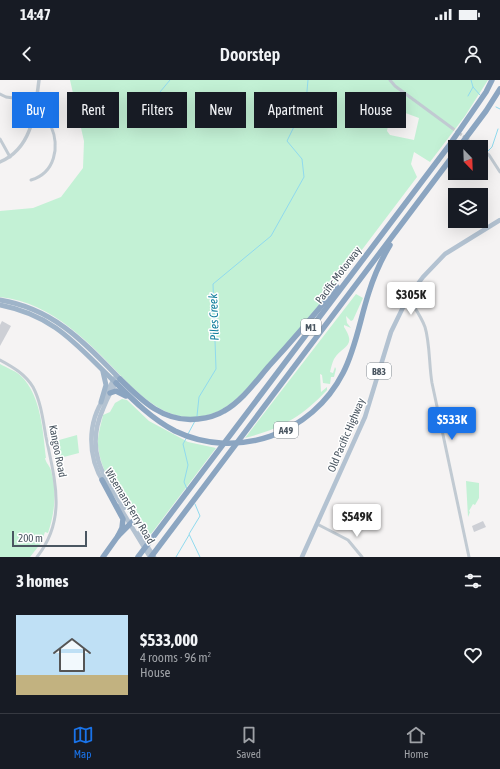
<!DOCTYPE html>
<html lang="en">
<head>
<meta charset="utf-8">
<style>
	body { margin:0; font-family:"Asap Condensed",sans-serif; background:#242831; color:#f1f3f6; height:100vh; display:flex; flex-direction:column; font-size:15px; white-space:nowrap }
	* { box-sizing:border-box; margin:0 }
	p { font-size:13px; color:#9ea1a6 }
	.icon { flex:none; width:22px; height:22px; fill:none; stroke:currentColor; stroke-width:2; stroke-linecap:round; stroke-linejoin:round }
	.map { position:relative; height:477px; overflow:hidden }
	.details { display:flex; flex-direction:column; background:#171b24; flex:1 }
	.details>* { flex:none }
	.top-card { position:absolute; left:12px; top:12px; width:476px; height:36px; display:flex; gap:8px }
	.needle { width:26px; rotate:157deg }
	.buttons { position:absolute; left:448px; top:60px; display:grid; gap:8px }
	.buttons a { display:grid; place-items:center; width:40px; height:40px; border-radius:0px; background:#171b24; box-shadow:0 4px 16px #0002; font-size:20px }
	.scale { position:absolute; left:12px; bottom:10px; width:75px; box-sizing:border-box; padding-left:4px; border:2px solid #4a5661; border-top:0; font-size:11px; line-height:14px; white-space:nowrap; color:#4a5661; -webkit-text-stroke:3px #fff; paint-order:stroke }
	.price { position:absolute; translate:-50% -34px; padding:0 9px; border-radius:4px; background:#fff; color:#222; font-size:13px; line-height:26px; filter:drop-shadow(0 1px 2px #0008) }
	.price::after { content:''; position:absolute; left:50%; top:24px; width:12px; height:9px; margin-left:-6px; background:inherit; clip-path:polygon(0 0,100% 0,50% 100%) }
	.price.current { background:#1a73e8; color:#fff }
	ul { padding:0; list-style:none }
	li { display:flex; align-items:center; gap:12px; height:100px; padding:0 16px }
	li+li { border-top:1px solid #363941 }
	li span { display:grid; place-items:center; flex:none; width:112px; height:80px; border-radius:0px; color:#555 }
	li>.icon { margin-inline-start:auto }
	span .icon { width:48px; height:48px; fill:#fffc; stroke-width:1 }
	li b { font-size:17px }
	h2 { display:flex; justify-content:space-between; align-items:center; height:48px; padding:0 16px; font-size:17px }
	.chip { padding:0 14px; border-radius:0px; background:#171b24; box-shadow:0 4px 16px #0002; font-size:14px; line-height:36px }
	.chip.current { background:#1a73e8; color:#fff }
	.status { display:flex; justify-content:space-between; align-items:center; height:28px; padding:0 20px; background:#171b24; direction:ltr }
	.status svg { height:11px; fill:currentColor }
	header { display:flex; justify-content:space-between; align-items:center; height:52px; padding:0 16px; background:#171b24; font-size:18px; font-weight:600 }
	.tabs { display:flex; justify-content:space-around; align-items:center; height:56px; border-top:1px solid #363941; background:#171b24; font-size:11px; color:#9ea1a6 }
	.tabs a { display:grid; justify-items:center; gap:2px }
	.tabs .current { color:#1a73e8 }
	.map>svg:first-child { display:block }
	.green { fill:#c3f1d5; fill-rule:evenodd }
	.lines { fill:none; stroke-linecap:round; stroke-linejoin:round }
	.stream { stroke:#90daee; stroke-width:1 }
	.building { fill:#cdcfd5 }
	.minor-tunnel { stroke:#caccce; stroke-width:3; stroke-dasharray:3 1.5; stroke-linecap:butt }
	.minor { stroke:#c1cad2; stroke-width:3 }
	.tertiary { stroke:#c1cad2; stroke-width:3.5 }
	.primary { stroke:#b3c2d1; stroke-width:4.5 }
	.trunk { stroke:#9fb4c9; stroke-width:5 }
	.motorway { stroke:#8ba5c1; stroke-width:5.5 }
	.labels { text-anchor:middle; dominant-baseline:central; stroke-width:3; stroke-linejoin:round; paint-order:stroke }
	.shield { fill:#fff; stroke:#808990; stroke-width:1 }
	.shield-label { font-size:10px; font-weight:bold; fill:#4a5661 }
	.street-label { font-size:11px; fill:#4a5661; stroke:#fff }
	.water-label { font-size:12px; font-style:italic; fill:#0c7c9b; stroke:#fff }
</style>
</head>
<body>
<div class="status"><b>14:47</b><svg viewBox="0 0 49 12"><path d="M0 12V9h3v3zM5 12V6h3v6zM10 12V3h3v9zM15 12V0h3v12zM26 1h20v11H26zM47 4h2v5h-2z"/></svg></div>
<header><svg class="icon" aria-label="back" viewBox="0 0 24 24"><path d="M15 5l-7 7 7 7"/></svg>Doorstep<svg class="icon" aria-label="person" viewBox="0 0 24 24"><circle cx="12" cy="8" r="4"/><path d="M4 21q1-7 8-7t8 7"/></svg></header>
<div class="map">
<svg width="500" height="477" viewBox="0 0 500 477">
	<rect width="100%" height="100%" fill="#f5f3f3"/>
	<g class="green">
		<path d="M 70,0 L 488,0 L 465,36 L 430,82 L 414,72 L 411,84 L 417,97 C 370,159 325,221 273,279 C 257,296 243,316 224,328 C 219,332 210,334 204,336 C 172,343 147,322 126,301 C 90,264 54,223 0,217 L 0,131 L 33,128 L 61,117 L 83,88 L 84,61 ZM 400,31 L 419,38 L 414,60 L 390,55 L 387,51 L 390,35 Z"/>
		<path d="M 356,214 L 363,218 L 353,240 L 351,241 L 346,236 L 347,243 L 351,248 L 344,245 L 344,247 C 357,267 343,265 334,279 C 332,283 331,288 330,292 L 333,293 L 335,287 L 336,289 L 334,297 L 331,297 L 330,304 L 323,303 L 322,295 L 320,294 L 321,312 L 327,307 L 327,310 C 302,337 280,349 245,358 Z"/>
		<path d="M 0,284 C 7,288 16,291 21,296 C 41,315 43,352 46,378 L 45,378 C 46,383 49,385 51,390 C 57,411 55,432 48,453 L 45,452 L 41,463 L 30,477 L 0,477 Z"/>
		<path d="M 122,319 L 127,320 L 149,341 L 188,362 L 216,368 L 148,458 C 128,431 102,401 98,366 C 97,356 101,345 103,335 L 110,332 L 115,323 Z"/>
		<polygon points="77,355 79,373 56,379 52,362"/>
		<polygon points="466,401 479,403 479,418 475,425 473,424 469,431 470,432 468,437"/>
	</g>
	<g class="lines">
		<g class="stream">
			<polyline points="471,0 473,7 480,15"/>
			<polyline points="160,12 170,0"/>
			<polyline points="468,16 473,7"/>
			<polyline points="496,27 500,29"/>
			<polyline points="481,78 492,67 498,49"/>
			<polyline points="197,336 199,317 216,289 213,204 271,156 304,97 302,79 287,61 306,22 308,0"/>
			<polyline points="188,354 195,341"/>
			<polyline points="187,357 183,364 188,385 184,402 187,409"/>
			<polyline points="195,424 200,436 189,454 200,477"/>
			<polyline points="176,477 189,455"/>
		</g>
	</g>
	<g class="building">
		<polygon points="2,241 11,246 0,266 0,245"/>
		<polygon points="483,441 486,447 474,452 472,446"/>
	</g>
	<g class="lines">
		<polyline class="minor-tunnel" points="452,48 473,63"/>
		<g class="minor">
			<polyline points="390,0 395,6 452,48"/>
			<polyline points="0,14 6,17 36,21"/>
			<polyline points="0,59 10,77"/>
			<polyline points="473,63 478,67"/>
			<polyline points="481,69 489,75 500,92"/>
			<path d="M 31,100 C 55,93 60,67 51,46 L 32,42"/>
			<path d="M 408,217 C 414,227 421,236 425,247 C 430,263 429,286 432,303 L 469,477"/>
			<path d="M 0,280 C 13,287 25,294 33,307 C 41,322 43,340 46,357 C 55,401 67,439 37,477"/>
			<polyline points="317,444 348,460 362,477"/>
		</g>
		<path class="tertiary" d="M 0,82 C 33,68 35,31 39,0"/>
		<g class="primary">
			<path d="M 117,302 C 111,310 107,319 103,329 C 85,369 102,395 124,428"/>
			<path d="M 104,403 C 87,377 87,342 105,317 C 109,311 110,304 115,298"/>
			<polyline points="119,426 150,477"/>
			<polyline points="139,453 154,477"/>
			<polyline points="302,477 365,337 391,252 408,217 423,197 445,174 500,140"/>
		</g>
		<g class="trunk">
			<path d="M 0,220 C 54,229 84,262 120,299"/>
			<path d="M 0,225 C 56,236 77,266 116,303"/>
			<polyline points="101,322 106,305 103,292"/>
		</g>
		<g class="motorway">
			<polyline points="459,67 486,31 500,9"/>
			<path d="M 120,299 C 142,321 164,343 198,339 C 207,338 216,336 224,331 C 242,321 256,301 269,286 C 293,260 315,234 337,207"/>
			<path d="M 116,303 C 134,321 152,339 175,351 C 237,381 312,354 343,293 C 356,268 360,239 369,212 C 374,196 381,180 390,165"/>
			<polyline points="110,313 116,311 126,316"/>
			<polyline points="102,400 123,439 122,448 118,456"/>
			<polyline points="103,477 118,456 132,442"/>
			<polyline points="138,477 448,67 486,12 492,0"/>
			<polyline points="151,477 455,73"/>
		</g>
	</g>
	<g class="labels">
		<g class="shield">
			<rect x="301" y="239" width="20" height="16" rx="3"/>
			<rect x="367" y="283" width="24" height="16" rx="3"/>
			<rect x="274" y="342" width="24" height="16" rx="3"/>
		</g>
		<g class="shield-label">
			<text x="311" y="247">M1</text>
			<text x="379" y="291">B83</text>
			<text x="286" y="350">A49</text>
		</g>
		<g class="street-label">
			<text transform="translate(338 195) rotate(-53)">Pacific Motorway</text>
			<text transform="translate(346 355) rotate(-67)">Old Pacific Highway</text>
			<text transform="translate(58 371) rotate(79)">Kangoo Road</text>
			<text transform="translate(130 426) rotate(59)">Wisemans Ferry Road</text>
		</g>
		<g class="water-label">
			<text transform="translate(214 237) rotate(-92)">Piles Creek</text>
		</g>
	</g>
</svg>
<div class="buttons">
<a><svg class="needle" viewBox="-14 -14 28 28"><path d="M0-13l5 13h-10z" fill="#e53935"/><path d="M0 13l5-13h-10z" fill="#9ea1a6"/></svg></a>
<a><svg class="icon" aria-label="layers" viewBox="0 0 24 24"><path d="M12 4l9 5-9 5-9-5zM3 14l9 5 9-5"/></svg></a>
</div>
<div class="scale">200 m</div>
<b class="price" style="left:411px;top:236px">$305K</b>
<b class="price current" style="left:452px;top:361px">$533K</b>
<b class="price" style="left:357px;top:458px">$549K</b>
<div class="top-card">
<a class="chip current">Buy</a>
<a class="chip">Rent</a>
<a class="chip">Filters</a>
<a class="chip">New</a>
<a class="chip">Apartment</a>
<a class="chip">House</a>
</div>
</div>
<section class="details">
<h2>3 homes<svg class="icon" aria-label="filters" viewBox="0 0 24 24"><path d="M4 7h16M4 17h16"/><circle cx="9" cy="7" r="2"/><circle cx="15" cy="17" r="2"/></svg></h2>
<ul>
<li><span style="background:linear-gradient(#bfe0f5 75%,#c2b280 0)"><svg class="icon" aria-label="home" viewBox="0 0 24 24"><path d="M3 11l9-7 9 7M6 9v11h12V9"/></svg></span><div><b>$533,000</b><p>4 rooms · 96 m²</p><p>House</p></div><svg class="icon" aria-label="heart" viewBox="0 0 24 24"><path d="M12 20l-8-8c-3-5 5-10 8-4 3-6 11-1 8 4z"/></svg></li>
</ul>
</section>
<nav class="tabs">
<a class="current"><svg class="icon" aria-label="map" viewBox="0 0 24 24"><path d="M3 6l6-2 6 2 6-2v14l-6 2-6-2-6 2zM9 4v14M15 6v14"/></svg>Map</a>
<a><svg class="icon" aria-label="saved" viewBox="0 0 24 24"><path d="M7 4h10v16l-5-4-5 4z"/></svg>Saved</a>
<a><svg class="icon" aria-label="home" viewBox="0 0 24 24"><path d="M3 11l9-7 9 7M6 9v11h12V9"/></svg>Home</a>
</nav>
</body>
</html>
